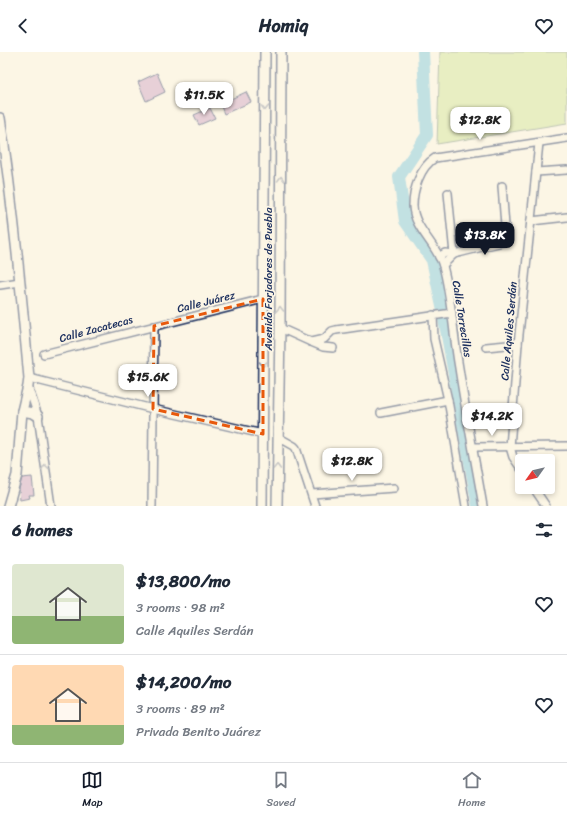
<!DOCTYPE html>
<html lang="en">
<head>
<meta charset="utf-8">
<style>
	body { margin:0; font-family:Sriracha,sans-serif; background:#f6f6f7; color:#1f2937; height:100vh; display:flex; flex-direction:column; font-size:15px; white-space:nowrap }
	* { box-sizing:border-box; margin:0 }
	p { font-size:13px; color:#747a83 }
	.icon { flex:none; width:22px; height:22px; fill:none; stroke:currentColor; stroke-width:2; stroke-linecap:round; stroke-linejoin:round }
	.map { position:relative; height:454px; overflow:hidden }
	.details { display:flex; flex-direction:column; background:#fff; flex:1 }
	.details>* { flex:none }
	.needle { width:26px; rotate:236deg }
	.buttons { position:absolute; left:515px; top:402px; display:grid; gap:8px }
	.buttons a { display:grid; place-items:center; width:40px; height:40px; border-radius:4px; background:#fff; box-shadow:0 2px 6px #0003; font-size:20px }
	.price { position:absolute; translate:-50% -34px; padding:0 9px; border-radius:8px; background:#fff; color:#222; font-size:13px; line-height:26px; filter:drop-shadow(0 1px 2px #0008) }
	.price::after { content:''; position:absolute; left:50%; top:24px; width:12px; height:9px; margin-left:-6px; background:inherit; clip-path:polygon(0 0,100% 0,50% 100%) }
	.price.active { background:#111827; color:#fff }
	ul { padding:0; list-style:none }
	li { display:flex; align-items:center; gap:12px; height:100px; padding:0 12px }
	li+li { border-top:1px solid #e0e1e3 }
	li span { display:grid; place-items:center; flex:none; width:112px; height:80px; border-radius:4px; color:#555 }
	li>.icon { margin-inline-start:auto }
	span .icon { width:48px; height:48px; fill:#fffc; stroke-width:1 }
	li b { font-size:17px }
	h2 { display:flex; justify-content:space-between; align-items:center; height:48px; padding:0 12px; font-size:17px }
	header { display:flex; justify-content:space-between; align-items:center; height:52px; padding:0 12px; background:#fff; font-size:18px; font-weight:700 }
	.tab-bar { display:flex; justify-content:space-around; align-items:center; height:56px; border-top:1px solid #e0e1e3; background:#fff; font-size:11px; color:#747a83 }
	.tab-bar a { display:grid; justify-items:center; gap:2px }
	.tab-bar .active { color:#111827 }
	.map>svg:first-child { display:block }
	.green { fill:#d0e498; stroke:#768a7b }
	.lines { fill:none; stroke-linecap:round; stroke-linejoin:round }
	.river { stroke:#7dc7dd; stroke-width:12 }
	.building { fill:#cfa3c6; stroke:#1b2f5e }
	.minor-casing { stroke:#1b2f5e; stroke-width:10 }
	.major-casing { stroke:#1b2f5e; stroke-width:12 }
	.minor { stroke:#fcf5e5; stroke-width:7 }
	.major { stroke:#fcf5e5; stroke-width:9 }
	.oneway { stroke:#8c92a2 }
	.marked { fill:none; stroke:#e8590c; stroke-width:3; stroke-dasharray:8 5; stroke-linejoin:round }
	.labels { text-anchor:middle; dominant-baseline:central; stroke-width:3.5; stroke-linejoin:round; paint-order:stroke }
	.street-label { font-size:11px; fill:#1b2f5e; stroke:#fcf5e5 }
</style>
</head>
<body>
<header><svg class="icon" aria-label="back" viewBox="0 0 24 24"><path d="M15 5l-7 7 7 7"/></svg>Homiq<svg class="icon" aria-label="heart" viewBox="0 0 24 24"><path d="M12 20l-8-8c-3-5 5-10 8-4 3-6 11-1 8 4z"/></svg></header>
<div class="map">
<svg width="567" height="454" viewBox="0 0 567 454">
	<rect width="100%" height="100%" fill="#fcf5e5"/>
	<filter id="ink" filterUnits="userSpaceOnUse"><feTurbulence type="fractalNoise" baseFrequency=".025" numOctaves="2"/><feDisplacementMap in="SourceGraphic" scale="8" xChannelSelector="R" yChannelSelector="G"/><feConvolveMatrix kernelMatrix="1 2 1 2 8 2 1 2 1" color-interpolation-filters="sRGB"/></filter>
	<g filter="url(#ink)">
		<polygon class="green" points="440,0 567,0 567,71 437,92"/>
		<g class="lines">
			<g class="river">
				<polyline points="423,0 427,83 399,125 405,169 432,208 443,259"/>
				<polyline points="444,267 478,454"/>
			</g>
		</g>
		<g class="building">
			<polygon points="157,21 165,40 146,49 138,30"/>
			<polygon points="246,40 251,50 224,62 220,52"/>
			<polygon points="210,56 215,66 199,73 194,63"/>
			<polygon points="32,425 34,443 29,443 30,446 20,448 19,437 22,426"/>
		</g>
		<g class="lines">
			<defs>
				<g id="minor">
					<polyline points="536,120 567,118"/>
					<polyline points="531,169 567,165"/>
					<polyline points="439,205 445,201 454,202 503,190 506,187 502,134"/>
					<polyline points="443,213 454,202 448,141"/>
					<polyline points="0,233 20,230"/>
					<polyline points="433,263 434,287 448,348 466,454"/>
					<polyline points="280,276 311,290 324,287 332,279 336,278 452,261"/>
					<polyline points="311,290 323,295 333,296"/>
					<polyline points="486,295 518,292"/>
					<polyline points="44,302 263,247"/>
					<polyline points="29,326 153,357 263,382"/>
					<polyline points="28,334 38,364 51,454"/>
					<polyline points="381,361 448,348"/>
					<polyline points="278,385 294,394 296,396 315,454"/>
					<polyline points="473,395 567,394"/>
					<polyline points="522,418 513,405 510,395 518,292 539,91"/>
					<polyline points="533,435 546,454"/>
					<polyline points="312,442 394,436"/>
					<polyline points="152,454 154,274"/>
					<path d="M 483,454 C 475,408 466,362 459,316 C 453,282 452,247 443,214 C 437,192 414,177 413,154 C 413,138 420,115 435,106 L 567,86"/>
				</g>
				<g id="major">
					<path d="M 0,66 C 13,152 21,239 29,326 L 28,334 L 22,359 L 17,423 L 8,454"/>
					<polyline points="22,359 33,361 38,364"/>
					<polyline points="262,454 265,0"/>
					<polyline points="277,454 280,276 281,0"/>
				</g>
			</defs>
			<use href="#minor" class="minor-casing"/>
			<use href="#major" class="major-casing"/>
			<use href="#minor" class="minor"/>
			<use href="#major" class="major"/>
		</g>
		<defs><path id="oneway-chevron" d="M-2-3.5L2.5 0L-2 3.5" fill="none" stroke-width="1.6" stroke-linecap="round" stroke-linejoin="round"/></defs>
		<g class="oneway">
			<use href="#oneway-chevron" transform="translate(265 56) rotate(91)"/>
			<use href="#oneway-chevron" transform="translate(281 127) rotate(-90)"/>
			<use href="#oneway-chevron" transform="translate(280 257) rotate(-90)"/>
			<use href="#oneway-chevron" transform="translate(263 312) rotate(90)"/>
			<use href="#oneway-chevron" transform="translate(45 415) rotate(-98)"/>
			<use href="#oneway-chevron" transform="translate(277 415) rotate(-89)"/>
		</g>
	</g>
	<path d="M0 0H567V454H0ZM 263,247 L 263,382 L 153,357 L 154,274 Z" fill="#fcf5e5" fill-opacity=".55" fill-rule="evenodd"/>
	<path class="marked" d="M 263,247 L 263,382 L 153,357 L 154,274 Z"/>
	<g class="labels">
		<g class="street-label">
			<text transform="translate(268 227) rotate(-90)">Avenida Forjadores de Puebla</text>
			<text transform="translate(206 250) rotate(-14)">Calle Juárez</text>
			<text transform="translate(462 267) rotate(81)">Calle Torrecillas</text>
			<text transform="translate(96 277) rotate(-15)">Calle Zacatecas</text>
			<text transform="translate(509 279) rotate(-85)">Calle Aquiles Serdán</text>
		</g>
	</g>
</svg>
<div class="buttons">
<a><svg class="needle" viewBox="-14 -14 28 28"><path d="M0-13l5 13h-10z" fill="#e53935"/><path d="M0 13l5-13h-10z" fill="#747a83"/></svg></a>
</div>
<b class="price" style="left:204px;top:64px">$11.5K</b>
<b class="price" style="left:480px;top:89px">$12.8K</b>
<b class="price active" style="left:485px;top:204px">$13.8K</b>
<b class="price" style="left:148px;top:346px">$15.6K</b>
<b class="price" style="left:492px;top:385px">$14.2K</b>
<b class="price" style="left:352px;top:430px">$12.8K</b>
</div>
<section class="details">
<h2>6 homes<svg class="icon" aria-label="filters" viewBox="0 0 24 24"><path d="M4 7h16M4 17h16"/><circle cx="9" cy="7" r="2"/><circle cx="15" cy="17" r="2"/></svg></h2>
<ul>
<li><span style="background:linear-gradient(#dfe7d0 65%,#8fb573 0)"><svg class="icon" aria-label="home" viewBox="0 0 24 24"><path d="M3 11l9-7 9 7M6 9v11h12V9"/></svg></span><div><b>$13,800/mo</b><p>3 rooms · 98 m²</p><p>Calle Aquiles Serdán</p></div><svg class="icon" aria-label="heart" viewBox="0 0 24 24"><path d="M12 20l-8-8c-3-5 5-10 8-4 3-6 11-1 8 4z"/></svg></li>
<li><span style="background:linear-gradient(#ffd9b3 75%,#8fb573 0)"><svg class="icon" aria-label="home" viewBox="0 0 24 24"><path d="M3 11l9-7 9 7M6 9v11h12V9"/></svg></span><div><b>$14,200/mo</b><p>3 rooms · 89 m²</p><p>Privada Benito Juárez</p></div><svg class="icon" aria-label="heart" viewBox="0 0 24 24"><path d="M12 20l-8-8c-3-5 5-10 8-4 3-6 11-1 8 4z"/></svg></li>
</ul>
</section>
<nav class="tab-bar">
<a class="active"><svg class="icon" aria-label="map" viewBox="0 0 24 24"><path d="M3 6l6-2 6 2 6-2v14l-6 2-6-2-6 2zM9 4v14M15 6v14"/></svg>Map</a>
<a><svg class="icon" aria-label="saved" viewBox="0 0 24 24"><path d="M7 4h10v16l-5-4-5 4z"/></svg>Saved</a>
<a><svg class="icon" aria-label="home" viewBox="0 0 24 24"><path d="M3 11l9-7 9 7M6 9v11h12V9"/></svg>Home</a>
</nav>
</body>
</html>
